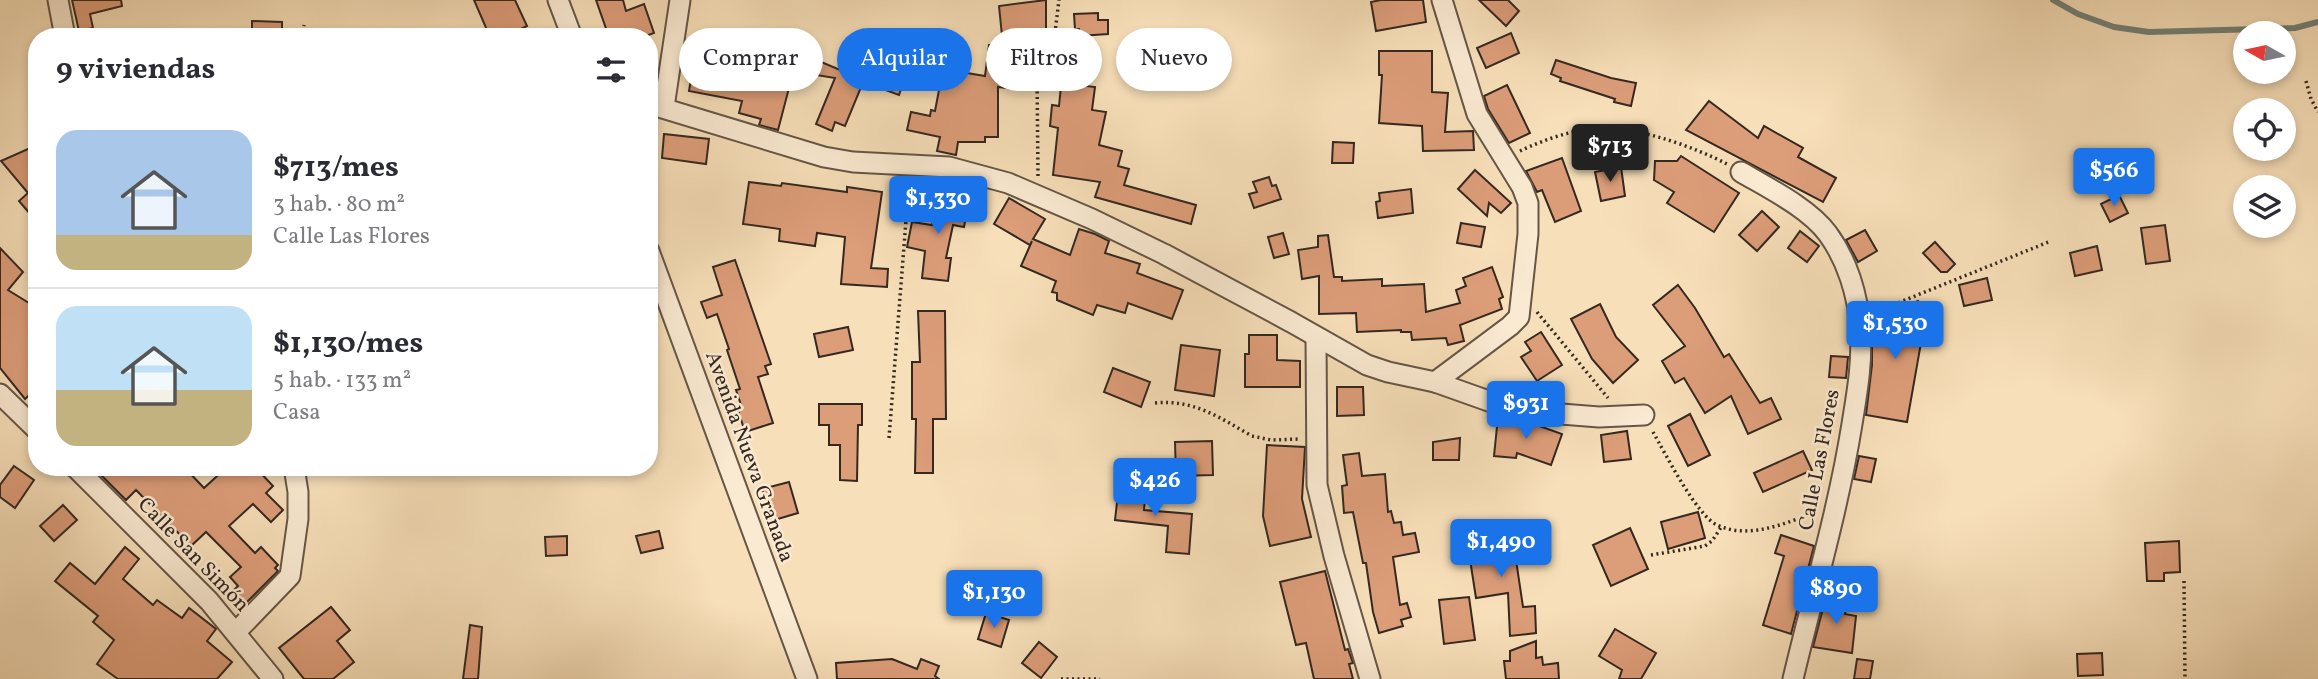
<!DOCTYPE html>
<html lang="es">
<head>
<meta charset="utf-8">
<style>
	body { margin:0; font-family:Vollkorn,serif; background:#f2f2f3; color:#2b2b33; height:100vh; display:flex; flex-direction:column; font-size:26px; white-space:nowrap }
	* { box-sizing:border-box; margin:0 }
	p { font-size:23px; color:#7c7c81 }
	.icon { flex:none; width:38px; height:38px; fill:none; stroke:currentColor; stroke-width:2; stroke-linecap:round; stroke-linejoin:round }
	.map { position:relative; flex:1; overflow:hidden }
	.sheet { position:absolute; left:28px; top:28px; width:630px; height:448px; display:flex; flex-direction:column; background:#fff; border-radius:28px; box-shadow:0 4px 10px #0003 }
	.sheet>* { flex:none }
	.guide { position:absolute; left:679px; top:28px; width:665px; height:63px; display:flex; gap:14px }
	.needle { width:46px; rotate:279deg }
	.controls { position:absolute; left:2233px; top:21px; display:grid; gap:14px }
	.controls a { display:grid; place-items:center; width:63px; height:63px; border-radius:50%; background:#fff; box-shadow:0 4px 10px #0003; font-size:35px }
	.price { position:absolute; translate:-50% -60px; padding:0 16px; border-radius:7px; background:#1a73e8; color:#fff; font-size:23px; line-height:46px; filter:drop-shadow(0 2px 4px #0008) }
	.price::after { content:''; position:absolute; left:50%; top:42px; width:21px; height:16px; margin-left:-10px; background:inherit; clip-path:polygon(0 0,100% 0,50% 100%) }
	.price.selected { background:#222; color:#fff }
	ul { padding:0; list-style:none }
	li { display:flex; align-items:center; gap:21px; height:175px; padding:0 28px }
	li+li { border-top:2px solid #e1e1e2 }
	li span { display:grid; place-items:center; flex:none; width:196px; height:140px; border-radius:21px; color:#555 }
	li>.icon { margin-inline-start:auto }
	span .icon { width:84px; height:84px; fill:#fffc; stroke-width:1 }
	li b { font-size:30px }
	h2 { display:flex; justify-content:space-between; align-items:center; height:84px; padding:0 28px; font-size:30px }
	.tag { padding:0 24px; border-radius:32px; background:#fff; box-shadow:0 4px 10px #0003; font-size:24px; line-height:63px }
	.tag.selected { background:#1a73e8; color:#fff }
	.map>svg:first-child { display:block }
	.lines { fill:none; stroke-linecap:round; stroke-linejoin:round }
	.stream { stroke:#738178; stroke-width:6 }
	.building { fill:#dc9d79; stroke:#342820; stroke-width:2 }
	.minor-casing { stroke:#655646; stroke-width:23 }
	.path { stroke:#342820; stroke-width:3.5; stroke-dasharray:2 3.5; stroke-linecap:butt }
	.minor { stroke:#faead2; stroke-width:19 }
	.labels { text-anchor:middle; dominant-baseline:central; stroke-width:5; stroke-linejoin:round; paint-order:stroke }
	.street-label { font-size:21px; fill:#342820; stroke:#faead2 }
</style>
</head>
<body>
<div class="map">
<svg width="2318" height="679" viewBox="0 0 2318 679">
	<rect width="100%" height="100%" fill="#f7dfb9"/>
	<filter id="stains"><feTurbulence type="fractalNoise" baseFrequency=".00286" numOctaves="4"/><feColorMatrix values="0 0 0 0 .2 0 0 0 0 .09 0 0 0 0 .02 0 0 0 .5 -.17"/></filter>
	<radialGradient id="worn" r=".72"><stop offset=".6" stop-color="#630" stop-opacity="0"/><stop offset="1" stop-color="#630" stop-opacity=".3"/></radialGradient>
	<g class="lines">
		<polyline class="stream" points="2053,0 2078,14 2114,27 2149,32 2295,28 2318,22"/>
	</g>
	<g class="building">
		<polygon points="72,0 121,0 122,6 90,14 93,28 79,31"/>
		<polygon points="474,0 515,0 527,26 504,37 490,37"/>
		<polygon points="596,0 623,0 626,11 644,4 654,33 643,37 609,37"/>
		<polygon points="1046,0 1046,49 1027,51 1022,79 1015,78 1014,89 998,87 998,137 985,137 985,142 958,142 956,155 937,151 940,137 907,130 911,112 930,116 931,110 935,111 943,69 985,76 989,45 999,45 999,64 1005,65 999,6"/>
		<polygon points="1381,0 1423,0 1426,22 1376,31 1371,2"/>
		<polygon points="1479,0 1508,0 1519,11 1506,26"/>
		<polygon points="1098,13 1098,20 1108,20 1108,34 1079,36 1079,29 1075,29 1074,14"/>
		<polygon points="252,21 282,22 282,37 252,37"/>
		<polygon points="737,31 776,44 764,81 789,88 778,130 759,125 761,119 739,113 742,101 689,91 693,67 724,73"/>
		<polygon points="1511,33 1519,53 1486,68 1477,48"/>
		<polygon points="1379,51 1432,51 1432,92 1448,93 1445,132 1473,131 1474,150 1423,151 1422,126 1379,123 1382,75 1379,75"/>
		<polygon points="807,56 864,80 845,126 835,122 832,131 816,124 835,78 804,73"/>
		<polygon points="1556,60 1611,78 1636,83 1631,106 1614,102 1615,99 1560,81 1561,78 1551,74"/>
		<polygon points="883,69 905,77 899,95 877,87"/>
		<polygon points="1070,84 1095,87 1092,110 1106,112 1099,145 1122,151 1118,166 1129,169 1124,185 1196,205 1191,224 1095,197 1100,182 1053,175 1058,128 1050,126 1052,105 1059,106 1061,86 1069,87"/>
		<polygon points="1507,85 1530,133 1509,143 1488,109 1484,96"/>
		<polygon points="1709,101 1758,138 1764,126 1803,148 1798,157 1836,178 1823,202 1686,130"/>
		<polygon points="664,134 709,139 706,164 662,158"/>
		<polygon points="1333,142 1354,143 1353,163 1332,163"/>
		<polygon points="37,145 37,222 19,201 28,193 1,161"/>
		<polygon points="1681,156 1739,193 1714,232 1667,203 1674,192 1654,180 1655,161 1677,161"/>
		<polygon points="1562,158 1581,211 1555,222 1542,190 1537,192 1526,171"/>
		<polygon points="1621,167 1625,196 1601,201 1595,172"/>
		<polygon points="1475,170 1511,203 1501,213 1489,203 1487,216 1458,189"/>
		<polygon points="1269,177 1272,186 1276,185 1281,199 1254,208 1249,194 1257,192 1253,182"/>
		<polygon points="749,182 781,186 782,183 847,192 847,187 882,192 871,268 888,269 887,287 841,284 845,237 817,233 815,246 779,241 780,229 743,224"/>
		<polygon points="1411,189 1413,213 1378,218 1376,202 1380,201 1379,193"/>
		<polygon points="938,195 969,201 964,227 953,225 946,258 951,258 948,281 922,278 925,251 907,247 912,222 932,225"/>
		<polygon points="2119,195 2128,213 2110,222 2101,204"/>
		<polygon points="1009,198 1045,219 1033,239 1070,255 1079,229 1095,234 1109,241 1105,253 1140,264 1137,273 1183,290 1172,319 1128,303 1125,313 1097,305 1093,315 1057,300 1057,293 1052,292 1056,281 1021,266 1032,241 1030,245 994,224"/>
		<polygon points="1762,211 1779,227 1757,251 1739,235"/>
		<polygon points="1461,223 1485,227 1481,247 1457,243"/>
		<polygon points="2165,225 2170,261 2146,264 2141,228"/>
		<polygon points="1865,230 1877,251 1858,262 1846,240"/>
		<polygon points="1800,231 1819,246 1807,262 1788,248"/>
		<polygon points="1283,233 1289,254 1274,258 1268,237"/>
		<polygon points="1328,235 1334,277 1342,277 1342,281 1382,279 1382,286 1424,284 1426,312 1460,303 1456,290 1466,286 1463,278 1492,267 1503,297 1499,299 1502,309 1460,325 1464,341 1448,345 1446,338 1412,340 1411,332 1401,332 1401,330 1357,332 1356,313 1319,314 1319,276 1302,279 1298,250 1318,247 1318,236"/>
		<polygon points="1935,242 1955,264 1947,272 1941,272 1923,253"/>
		<polygon points="2097,246 2102,270 2075,276 2070,253"/>
		<polygon points="0,248 23,272 8,290 37,308 37,388 25,399 0,368"/>
		<polygon points="735,260 771,364 765,366 768,374 758,377 773,423 745,432 737,407 741,405 736,390 740,389 727,350 729,349 717,314 707,318 701,302 722,295 713,267"/>
		<polygon points="1987,278 1992,300 1964,306 1959,285"/>
		<polygon points="1678,285 1695,308 1724,357 1729,354 1760,403 1771,398 1781,419 1748,434 1731,396 1705,413 1684,378 1675,383 1662,361 1685,346 1653,305"/>
		<polygon points="1918,301 1927,309 1907,422 1866,415 1872,365 1872,319"/>
		<polygon points="1600,304 1616,337 1638,360 1613,383 1592,359 1571,319"/>
		<polygon points="918,311 945,311 946,419 933,419 933,473 915,473 916,419 912,419 912,362 920,362"/>
		<polygon points="848,327 853,350 819,357 814,334"/>
		<polygon points="1541,332 1562,365 1537,381 1521,357 1531,351 1525,342"/>
		<polygon points="1249,335 1277,335 1277,360 1300,361 1300,387 1245,387 1245,354 1249,354"/>
		<polygon points="1181,345 1220,350 1214,396 1175,390"/>
		<polygon points="1831,356 1848,357 1846,378 1829,377"/>
		<polygon points="1113,368 1150,382 1141,407 1104,392"/>
		<polygon points="1337,387 1363,387 1364,415 1337,416"/>
		<polygon points="819,404 862,404 862,425 858,425 857,481 840,480 840,445 829,445 829,425 819,425"/>
		<polygon points="1690,414 1710,455 1688,466 1668,426"/>
		<polygon points="1498,417 1531,423 1562,434 1551,465 1517,453 1516,458 1494,456"/>
		<polygon points="1627,431 1631,459 1604,462 1601,435"/>
		<polygon points="1460,438 1459,460 1433,460 1433,442"/>
		<polygon points="1212,441 1213,475 1176,476 1175,442"/>
		<polygon points="1267,445 1305,447 1302,499 1311,537 1270,546 1263,516"/>
		<polygon points="1803,451 1812,470 1763,492 1754,473"/>
		<polygon points="1359,453 1362,476 1385,474 1388,512 1391,511 1394,523 1401,522 1403,535 1415,533 1419,552 1393,557 1400,605 1407,603 1411,617 1401,620 1403,626 1379,633 1373,612 1366,563 1363,563 1353,512 1344,513 1342,486 1347,485 1343,455"/>
		<polygon points="1859,456 1876,459 1871,482 1854,479"/>
		<polygon points="14,466 34,480 15,508 0,497 0,485"/>
		<polygon points="93,467 184,467 204,488 227,467 255,467 273,486 266,493 283,510 271,522 253,504 229,526 255,553 261,547 278,565 275,568 278,571 245,604 233,591 238,586 230,577 241,567 206,532 191,546 136,490 126,500"/>
		<polygon points="789,482 798,513 771,521 762,489"/>
		<polygon points="1119,485 1146,488 1144,510 1192,514 1189,554 1166,552 1168,526 1115,520"/>
		<polygon points="63,505 77,520 54,541 40,526"/>
		<polygon points="1698,512 1705,538 1668,549 1661,522"/>
		<polygon points="1630,528 1648,569 1611,586 1593,545"/>
		<polygon points="659,531 663,548 641,553 636,536"/>
		<polygon points="1512,533 1523,607 1535,606 1536,633 1510,636 1508,593 1476,598 1467,540"/>
		<polygon points="1781,535 1814,546 1791,634 1763,625 1784,556 1775,553"/>
		<polygon points="567,536 567,555 546,556 545,537"/>
		<polygon points="2179,541 2180,572 2164,573 2164,581 2147,581 2145,543"/>
		<polygon points="125,547 139,559 123,579 153,605 157,600 182,618 189,608 216,629 207,641 232,662 217,679 118,679 97,664 114,640 93,622 98,616 55,581 70,563 95,584"/>
		<polygon points="1325,571 1345,650 1348,649 1353,663 1349,664 1353,679 1314,679 1306,643 1296,645 1280,582"/>
		<polygon points="1827,593 1848,597 1845,614 1856,616 1852,653 1813,647"/>
		<polygon points="1469,597 1475,640 1444,644 1439,600"/>
		<polygon points="331,607 350,630 337,641 354,662 333,679 304,679 279,648"/>
		<polygon points="986,613 1009,620 1001,647 978,639"/>
		<polygon points="470,625 482,627 478,679 463,679"/>
		<polygon points="1615,629 1656,653 1641,679 1619,679 1622,670 1599,656"/>
		<polygon points="1536,641 1536,658 1542,657 1543,665 1558,663 1559,679 1506,679 1504,661 1510,661 1510,651"/>
		<polygon points="1039,642 1057,657 1041,678 1022,663"/>
		<polygon points="2102,653 2103,675 2078,676 2077,654"/>
		<polygon points="892,659 917,669 921,659 939,666 935,676 939,679 837,679 836,663"/>
		<polygon points="1857,659 1873,661 1870,679 1854,679"/>
	</g>
	<g class="lines">
		<defs>
			<g id="minor">
				<polyline points="58,0 65,37"/>
				<polyline points="558,0 572,37"/>
				<polyline points="649,104 824,157 853,162 949,167 1008,183 1092,219 1164,254 1291,322 1367,365 1388,372 1435,382 1497,404 1536,412 1599,417 1644,415"/>
				<polyline points="664,107 680,0"/>
				<path d="M 1741,172 C 1768,188 1809,208 1828,234 C 1847,260 1858,295 1860,328 C 1863,360 1857,393 1852,424 C 1838,511 1813,594 1793,679"/>
				<polyline points="649,251 807,679"/>
				<polyline points="1316,337 1317,485 1334,556 1370,679"/>
				<polyline points="1435,382 1510,326 1519,317 1528,234 1528,203 1522,187 1477,114 1442,0"/>
				<polyline points="0,394 37,430"/>
				<polyline points="75,467 209,601 273,679"/>
				<polyline points="236,632 290,576 298,519 298,492 294,467"/>
			</g>
		</defs>
		<use href="#minor" class="minor-casing"/>
		<g class="path">
			<polyline points="302,37 304,25"/>
			<polyline points="2306,81 2311,99 2318,112"/>
			<path d="M 1520,151 C 1545,139 1580,127 1608,128 C 1646,130 1694,147 1727,164"/>
			<polyline points="1038,176 1037,75 1050,73 1059,0"/>
			<polyline points="1878,311 2051,241"/>
			<polyline points="1537,312 1608,398"/>
			<path d="M 1155,403 C 1194,399 1220,418 1252,436 L 1271,440 L 1300,439"/>
			<path d="M 1653,432 C 1665,453 1697,516 1717,525 C 1749,540 1786,523 1816,512"/>
			<polyline points="889,438 909,182"/>
			<polyline points="1651,555 1705,546 1712,541 1722,526"/>
			<polyline points="2184,581 2185,679"/>
			<polyline points="1061,679 1100,679"/>
		</g>
		<use href="#minor" class="minor"/>
	</g>
	<g class="labels">
		<g class="street-label">
			<text transform="translate(749 457) rotate(70)">Avenida Nueva Granada</text>
			<text transform="translate(1820 460) rotate(-79)">Calle Las Flores</text>
			<text transform="translate(193 555) rotate(46)">Calle San Simón</text>
		</g>
	</g>
	<rect width="100%" height="100%" filter="url(#stains)"/>
	<rect width="100%" height="100%" fill="url(#worn)"/>
</svg>
<div class="controls">
<a><svg class="needle" viewBox="-14 -14 28 28"><path d="M0-13l5 13h-10z" fill="#e53935"/><path d="M0 13l5-13h-10z" fill="#7c7c81"/></svg></a>
<a><svg class="icon" aria-label="locate" viewBox="0 0 24 24"><circle cx="12" cy="12" r="6"/><path d="M12 2v4M12 18v4M2 12h4M18 12h4"/></svg></a>
<a><svg class="icon" aria-label="layers" viewBox="0 0 24 24"><path d="M12 4l9 5-9 5-9-5zM3 14l9 5 9-5"/></svg></a>
</div>
<b class="price selected" style="left:1610px;top:184px">$713</b>
<b class="price" style="left:2114px;top:208px">$566</b>
<b class="price" style="left:938px;top:236px">$1,330</b>
<b class="price" style="left:1895px;top:361px">$1,530</b>
<b class="price" style="left:1526px;top:441px">$931</b>
<b class="price" style="left:1155px;top:518px">$426</b>
<b class="price" style="left:1501px;top:579px">$1,490</b>
<b class="price" style="left:1836px;top:626px">$890</b>
<b class="price" style="left:994px;top:630px">$1,130</b>
<div class="guide">
<a class="tag">Comprar</a>
<a class="tag selected">Alquilar</a>
<a class="tag">Filtros</a>
<a class="tag">Nuevo</a>
</div>
<section class="sheet">
<h2>9 viviendas<svg class="icon" aria-label="filters" viewBox="0 0 24 24"><path d="M4 7h16M4 17h16"/><circle cx="9" cy="7" r="2"/><circle cx="15" cy="17" r="2"/></svg></h2>
<ul>
<li><span style="background:linear-gradient(#a9c7e8 75%,#c2b280 0)"><svg class="icon" aria-label="home" viewBox="0 0 24 24"><path d="M3 11l9-7 9 7M6 9v11h12V9"/></svg></span><div><b>$713/mes</b><p>3 hab. · 80 m²</p><p>Calle Las Flores</p></div></li>
<li><span style="background:linear-gradient(#bfe0f5 60%,#c2b280 0)"><svg class="icon" aria-label="home" viewBox="0 0 24 24"><path d="M3 11l9-7 9 7M6 9v11h12V9"/></svg></span><div><b>$1,130/mes</b><p>5 hab. · 133 m²</p><p>Casa</p></div></li>
</ul>
</section>
</div>
</body>
</html>
